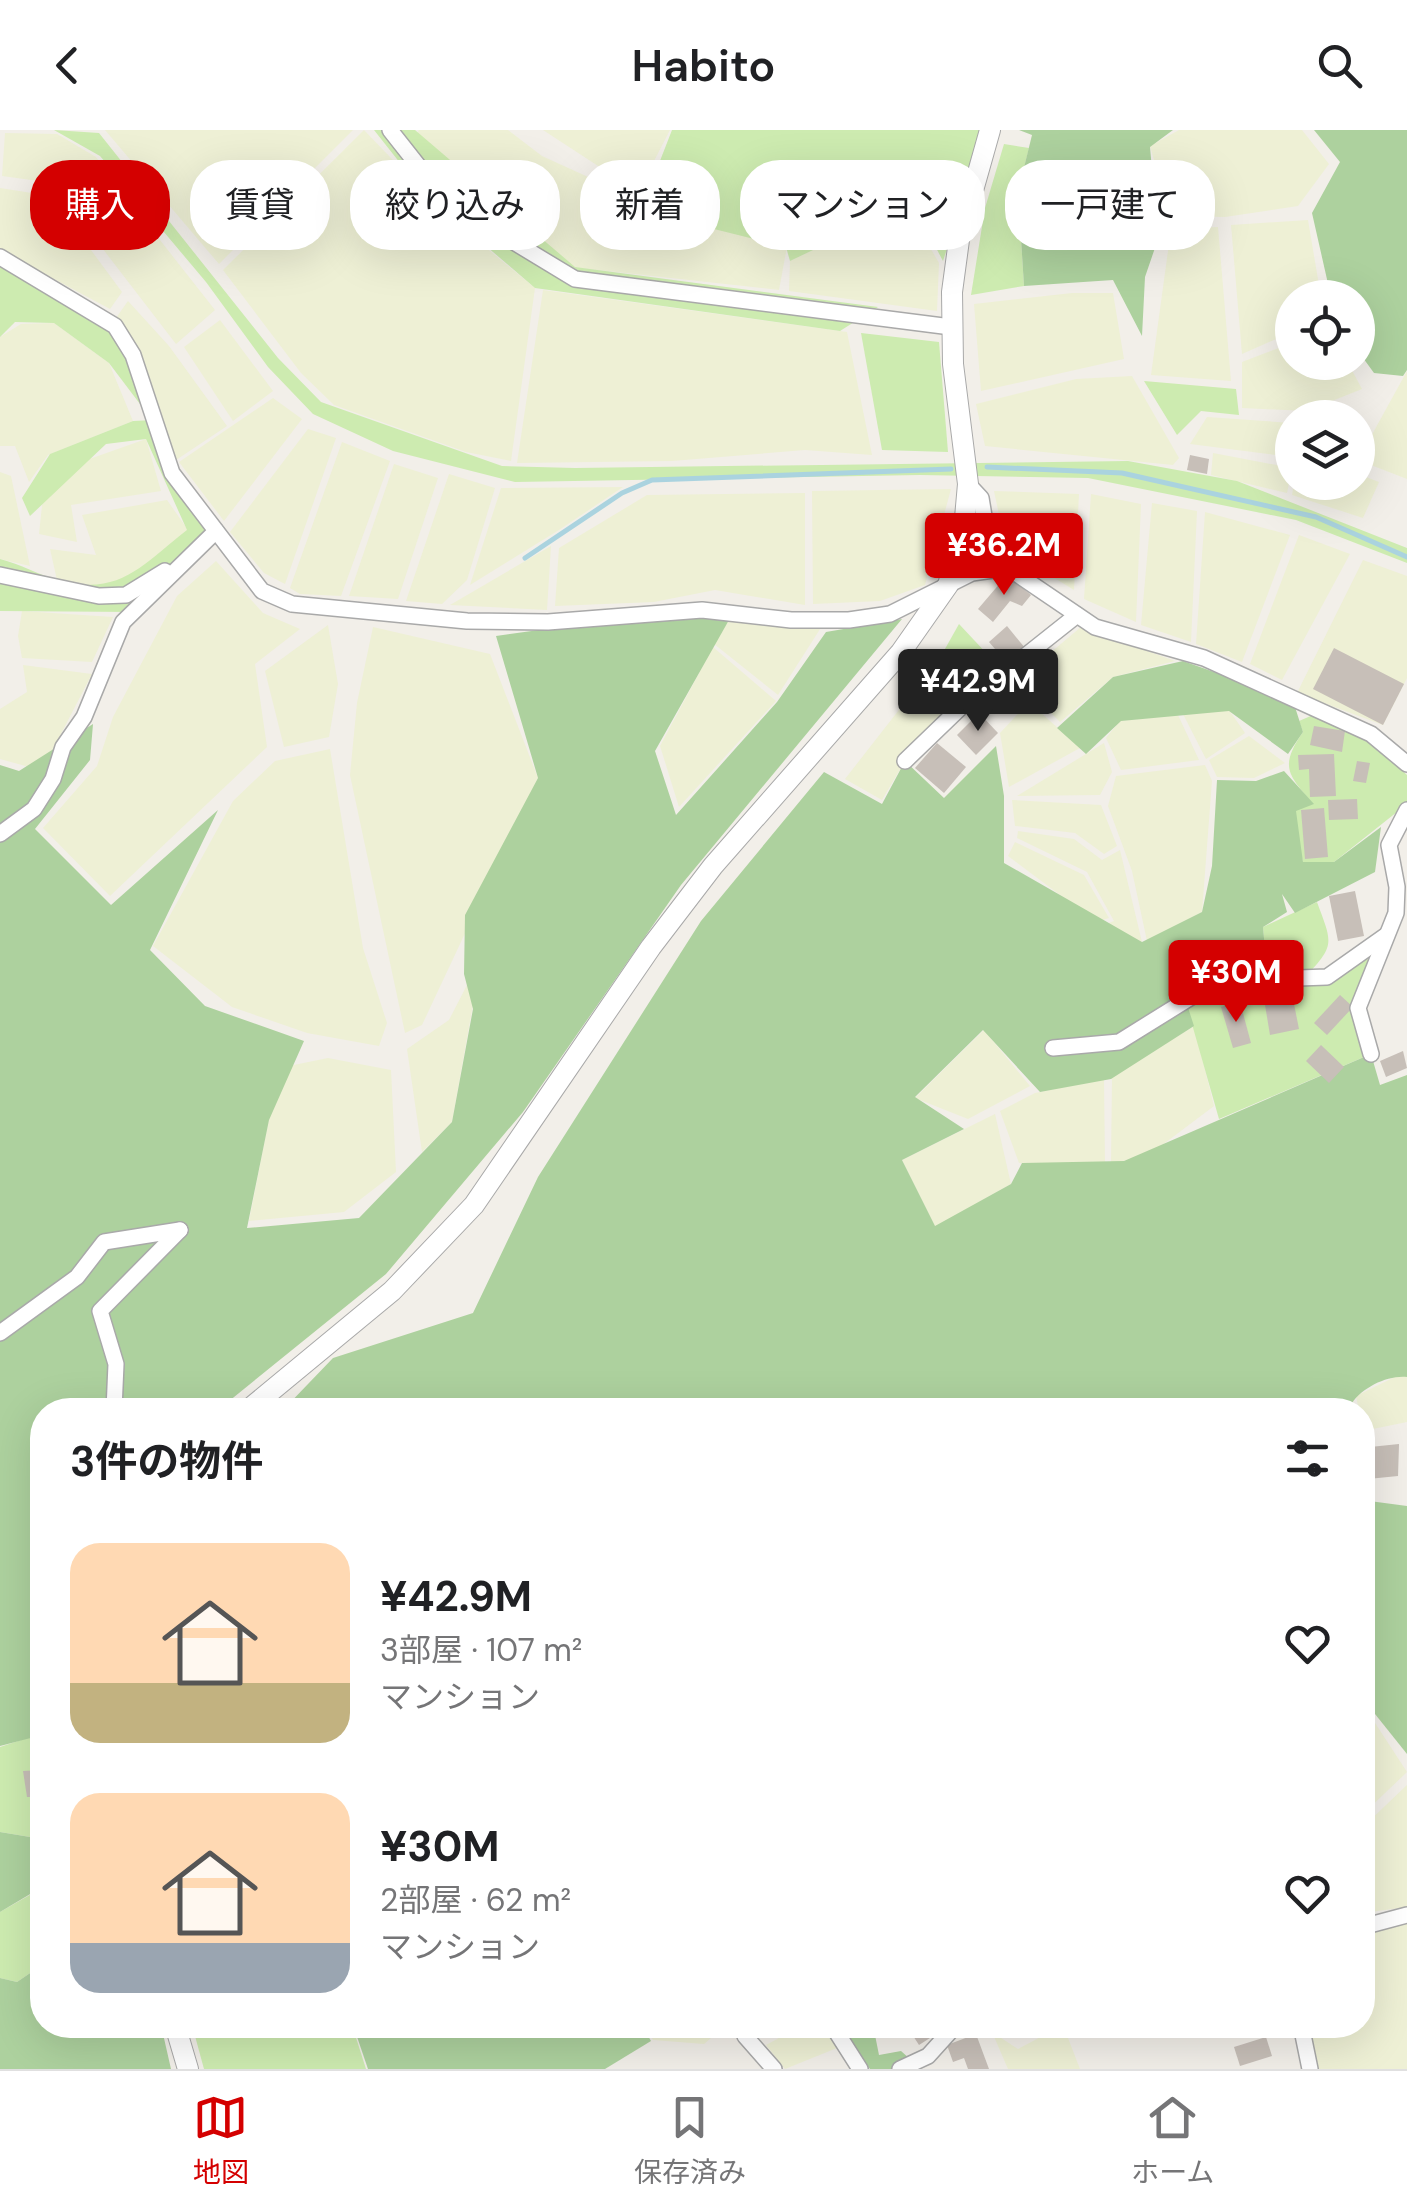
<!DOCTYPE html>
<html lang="ja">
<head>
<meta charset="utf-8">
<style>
	body { margin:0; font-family:"DM Sans","Noto Sans JP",sans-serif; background:#f6f6f6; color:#202124; height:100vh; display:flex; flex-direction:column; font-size:38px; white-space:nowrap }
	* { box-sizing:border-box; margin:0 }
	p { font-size:32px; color:#757577 }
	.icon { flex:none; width:55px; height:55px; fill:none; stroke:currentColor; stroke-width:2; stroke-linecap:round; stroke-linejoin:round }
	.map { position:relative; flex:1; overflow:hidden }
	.sheet { position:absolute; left:30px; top:1268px; width:1345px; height:640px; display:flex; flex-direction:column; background:#fff; border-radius:40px; box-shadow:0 10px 40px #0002 }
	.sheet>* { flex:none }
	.top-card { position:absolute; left:30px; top:30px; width:1348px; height:90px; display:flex; gap:20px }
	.buttons { position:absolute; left:1275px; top:150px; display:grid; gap:20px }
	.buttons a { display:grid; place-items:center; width:100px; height:100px; border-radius:50%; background:#fff; box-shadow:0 10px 40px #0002; font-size:50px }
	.price { position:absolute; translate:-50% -85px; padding:0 22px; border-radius:10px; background:#d40000; color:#fff; font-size:32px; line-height:65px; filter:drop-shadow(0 2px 5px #0008) }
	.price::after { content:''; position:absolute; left:50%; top:60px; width:30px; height:22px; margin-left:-15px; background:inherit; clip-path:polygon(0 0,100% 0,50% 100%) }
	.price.active { background:#222; color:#fff }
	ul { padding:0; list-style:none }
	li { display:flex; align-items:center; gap:30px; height:250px; padding:0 40px }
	li span { display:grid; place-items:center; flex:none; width:280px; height:200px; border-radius:30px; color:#555 }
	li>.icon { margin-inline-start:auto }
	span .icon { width:120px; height:120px; fill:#fffc; stroke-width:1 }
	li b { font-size:42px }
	h2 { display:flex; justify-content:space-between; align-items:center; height:120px; padding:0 40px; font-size:42px }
	.pill { padding:0 35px; border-radius:40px; background:#fff; box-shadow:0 10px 40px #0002; font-size:35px; line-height:90px }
	.pill.active { background:#d40000; color:#fff }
	header { display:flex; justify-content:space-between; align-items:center; height:130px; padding:0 40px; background:#fff; font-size:45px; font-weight:600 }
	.menu { display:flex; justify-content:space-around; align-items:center; height:140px; border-top:2px solid #e0e0e0; background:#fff; font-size:28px; color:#757577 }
	.menu a { display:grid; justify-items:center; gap:5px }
	.menu .active { color:#d40000 }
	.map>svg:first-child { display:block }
	.farmland { fill:#eef0d5 }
	.grass { fill:#cdebb0 }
	.forest { fill:#add19e }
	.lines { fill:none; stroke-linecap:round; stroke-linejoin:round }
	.stream { stroke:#aad3df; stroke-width:5 }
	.building { fill:#c7bfb8 }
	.minor-casing { stroke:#a9a9a9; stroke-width:18 }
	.tertiary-casing { stroke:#a9a9a9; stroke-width:22 }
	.minor { stroke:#fff; stroke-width:15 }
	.tertiary { stroke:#fff; stroke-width:20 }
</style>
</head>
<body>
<header><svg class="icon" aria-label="back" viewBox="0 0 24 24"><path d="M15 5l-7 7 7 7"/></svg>Habito<svg class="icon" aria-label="search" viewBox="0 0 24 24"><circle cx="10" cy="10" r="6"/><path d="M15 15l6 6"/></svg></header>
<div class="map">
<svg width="1407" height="1939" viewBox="0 0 1407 1939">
	<rect width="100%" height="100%" fill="#f2efe9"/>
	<g class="farmland">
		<polygon points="105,0 353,0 219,134"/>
		<polygon points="364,0 444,83 535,158 511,331 466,322 334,275 301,243 223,140"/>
		<polygon points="419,0 508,0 542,26 643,72 787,117 779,160 571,137 413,9"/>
		<polygon points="543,0 670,0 638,62"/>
		<polygon points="1179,0 1302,0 1329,34 1298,76 1225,87 1176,86 1168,79 1150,16"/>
		<polygon points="5,3 57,4 96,27 130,73 92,106 53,53 2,46"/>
		<polygon points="0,58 51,66 122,162 110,179 0,120"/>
		<polygon points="906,76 939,133 937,181 789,161 790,131"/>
		<polygon points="134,77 215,180 176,214 96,110"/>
		<polygon points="1308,90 1321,167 1292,168 1292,202 1242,224 1231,95"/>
		<polygon points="1218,97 1231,251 1151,245 1171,99"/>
		<polygon points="543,160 847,202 872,325 805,320 672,331 517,333"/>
		<polygon points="1072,163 1113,163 1124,229 981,261 974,174"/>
		<polygon points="128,171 169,216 227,296 176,330 140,226 116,188"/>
		<polygon points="220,190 273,261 233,291 184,217"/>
		<polygon points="54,193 109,233 133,291 48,325 29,352 15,316 0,316 0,207 21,194"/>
		<polygon points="1292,213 1292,232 1348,233 1362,259 1307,281 1242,278 1242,232"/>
		<polygon points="1407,241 1407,349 1358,330"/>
		<polygon points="1132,246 1179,328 1173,335 985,316 976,274 1076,249"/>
		<polygon points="273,268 302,289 224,391 179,332"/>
		<polygon points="1207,287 1292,293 1292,327 1190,314"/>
		<polygon points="308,299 336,308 285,454 264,443 230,402"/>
		<polygon points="146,309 161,361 71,375 77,412 39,404 43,366 81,332"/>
		<polygon points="342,312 390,331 341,466 300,464 290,458"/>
		<polygon points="1213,323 1292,338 1287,363 1211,345"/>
		<polygon points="394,334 438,348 398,469 349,466"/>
		<polygon points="0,342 11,346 30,436 0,429"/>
		<polygon points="449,344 495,358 467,450 442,474 406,471"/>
		<polygon points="1358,344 1379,352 1363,388 1292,365 1294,353 1358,352"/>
		<polygon points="623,357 559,400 470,455 501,358"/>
		<polygon points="951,359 925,455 880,471 813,474 812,361"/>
		<polygon points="994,361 1079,364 1074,460 1006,418"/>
		<polygon points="805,363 805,475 715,460 654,472 555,476 559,418 647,365"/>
		<polygon points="1091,364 1141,374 1136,492 1084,469"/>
		<polygon points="167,370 188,400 134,444 104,457 57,450 50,419 96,425 82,385"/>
		<polygon points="1152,373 1197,381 1191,512 1141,495"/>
		<polygon points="1205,382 1290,405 1242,532 1196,514"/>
		<polygon points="1299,405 1350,424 1282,550 1250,534"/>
		<polygon points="551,416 547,480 450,475"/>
		<polygon points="1363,430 1407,446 1407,548 1383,595 1297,563"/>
		<polygon points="216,431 263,483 300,499 255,534 267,617 110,766 43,698 97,636 113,587 177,466"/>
		<polygon points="22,481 113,487 92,532 22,528 18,506"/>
		<polygon points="729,490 822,496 778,565 714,514"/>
		<polygon points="328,495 338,554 329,607 284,617 265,541"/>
		<polygon points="373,497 490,524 538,648 422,895 405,903 350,645 357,573"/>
		<polygon points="1081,497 1175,531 1113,547 1060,592 1018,550"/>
		<polygon points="713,517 776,571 679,677 660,616"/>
		<polygon points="23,535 92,544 50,625 29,637 0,629 0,579 27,562"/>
		<polygon points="927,544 952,570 905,631 882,670 845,649"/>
		<polygon points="1029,572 1080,618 1009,657 1000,603"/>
		<polygon points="1229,580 1245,603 1206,629 1183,584"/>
		<polygon points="1178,585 1199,630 1121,640 1106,608 1120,591"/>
		<polygon points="1249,606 1285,633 1254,648 1217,647 1209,630"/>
		<polygon points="1104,613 1112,642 1100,665 1017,666"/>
		<polygon points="330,619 363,818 387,893 379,916 307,903 232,877 153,816 233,671 275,631"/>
		<polygon points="1205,635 1212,651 1202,782 1147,811 1132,741 1108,676 1116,646"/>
		<polygon points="1012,670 1101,675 1117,716 1104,724 1075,703 1015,696"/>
		<polygon points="1018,701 1074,709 1102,730 1120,720 1142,812 1101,796 1114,791 1087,742 1017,708"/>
		<polygon points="1015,712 1084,745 1109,788 1096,792 1008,726"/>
		<polygon points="467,855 473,875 452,992 422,1022 407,919 449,890"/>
		<polygon points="1194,896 1214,976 1153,1022 1111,1035 1112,947"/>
		<polygon points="984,900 1030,956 968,989 915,968"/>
		<polygon points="328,928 391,940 396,1042 344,1082 249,1091 279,938"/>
		<polygon points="1104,949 1105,1036 1019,1033 1000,981 1035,963"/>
		<polygon points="995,984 1011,1054 935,1097 902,1030"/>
		<polygon points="1407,1241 1407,1292 1363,1301 1356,1266"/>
		<polygon points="1362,1573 1407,1642 1363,1684 1362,1684"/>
		<polygon points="1407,1655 1407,1777 1370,1782 1363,1764 1363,1697"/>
		<polygon points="1407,1792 1407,1939 1317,1939 1308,1895 1362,1895 1363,1805"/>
		<polygon points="645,1895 712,1895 718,1902 704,1914 653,1910"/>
		<polygon points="803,1895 825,1895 837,1918 785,1939 766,1915"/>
		<polygon points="1063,1895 1080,1939 1008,1939 992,1902 1018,1919"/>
	</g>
	<g class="grass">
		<polygon points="54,0 99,3 278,228 321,272 502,336 575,338 1128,331 1237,351 1407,418 1407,433 1296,390 1088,348 920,345 515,352 393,321 313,284 268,237 206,152 100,26"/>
		<polygon points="374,0 415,0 575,137 878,177 840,201 535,158 423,62"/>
		<polygon points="672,0 986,0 943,131 902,54 906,76 790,131 786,117 662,86 644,72"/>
		<polygon points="1004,14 1029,18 1018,62 1024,156 971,165 985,78"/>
		<path d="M 0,132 C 42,164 98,179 128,224 C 137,238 139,262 143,278 L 109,233 L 54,193 L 15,192 L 0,207 Z"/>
		<polygon points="861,203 939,212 948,322 882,320"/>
		<polygon points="1144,251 1236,259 1239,285 1201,281 1177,305"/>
		<path d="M 154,290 L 213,404 L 133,482 L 0,481 L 0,429 C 21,434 38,445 58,450 C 120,467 142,435 187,400 L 146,309 L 106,314 L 30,386 L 22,368 L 50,324 L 133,291 Z"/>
		<polygon points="959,494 1003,541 954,565 932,542"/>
		<path d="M 1313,585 L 1370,611 L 1407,645 L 1407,674 L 1334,732 L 1303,732 L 1290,679 L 1313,674 C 1288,644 1279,637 1303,602 L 1299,591 Z"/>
		<path d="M 1317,772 C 1332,813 1336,815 1305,847 L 1327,847 L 1377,825 L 1359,869 L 1371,924 L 1219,989 L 1182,859 L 1272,843 L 1266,838 L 1263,797 Z"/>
		<polygon points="42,1603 42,1709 0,1702 0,1617"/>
		<polygon points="42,1758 42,1835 17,1852 0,1848 0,1782"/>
		<polygon points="192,1895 352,1895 366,1939 204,1939"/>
	</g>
	<g class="forest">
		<polygon points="1019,0 1173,0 1150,17 1153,51 1168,80 1145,147 1142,206 1113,150 1024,156 1018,62 1032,5"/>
		<polygon points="1314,0 1407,0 1407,240 1403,246 1374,243 1358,221 1358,168 1331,167 1312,83 1340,32"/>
		<polygon points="655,484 729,490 655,621 676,685 777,572 826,502 902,489 681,755 523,982 386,1144 218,1280 42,1280 42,1605 0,1616 0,635 19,641 93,594 90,630 35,699 111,775 218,680 150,820 205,876 304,911 269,990 247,1098 359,1088 452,992 473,879 464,844 465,785 538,648 496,506"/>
		<polygon points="1183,531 1248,554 1295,577 1303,602 1288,624 1229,581 1121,591 1086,624 1057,598 1113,547"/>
		<path d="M 996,616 L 1004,666 L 1004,733 L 1142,812 L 1202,782 L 1212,736 L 1217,650 L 1256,651 L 1284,641 L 1314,674 L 1296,681 L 1303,732 L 1334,732 L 1381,697 L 1375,742 L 1295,783 L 1282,764 L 1287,782 L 1263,797 L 1266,831 L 1253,847 L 1182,859 L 1194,896 L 1111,949 L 1040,962 L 983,900 L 915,967 L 964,999 L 902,1030 L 935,1096 L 1011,1054 L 1022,1033 L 1124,1031 L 1371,924 L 1380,955 L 1407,945 L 1407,1247 C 1388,1245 1363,1257 1352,1273 L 1355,1280 L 283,1280 L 333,1228 L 473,1183 L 538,1047 L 701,791 L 824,642 L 882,674 L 905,631 L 944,668 Z"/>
		<polygon points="1362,1370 1407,1376 1407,1624 1363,1569"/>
		<polygon points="0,1702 42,1709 42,1757 0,1782"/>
		<polygon points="42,1835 42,1895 161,1895 171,1939 0,1939 0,1848 17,1852"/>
		<polygon points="353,1895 642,1895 651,1911 605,1939 368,1939"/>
		<polygon points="838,1895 873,1895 879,1925 901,1921 910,1929 891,1939 870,1939"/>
	</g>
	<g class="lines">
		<g class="stream">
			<polyline points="987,337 1122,343 1316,387 1407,427"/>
			<polyline points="525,428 622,363 652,350 951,339"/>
		</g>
	</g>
	<g class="building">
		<polygon points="1190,325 1209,329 1207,344 1187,340"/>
		<polygon points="1007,445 1031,465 1022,476 1010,471 993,492 978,479"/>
		<polygon points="1007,496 1025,518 1007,533 989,512"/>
		<polygon points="1334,518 1404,554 1383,595 1313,559"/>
		<polygon points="979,583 998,603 976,625 957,605"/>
		<polygon points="1314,596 1345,601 1342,622 1310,615"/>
		<polygon points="937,613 966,637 944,663 915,638"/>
		<polygon points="1334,624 1336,666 1310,667 1309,639 1299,640 1298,625"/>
		<polygon points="1357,631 1370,633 1366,653 1353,651"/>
		<polygon points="1357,669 1358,689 1329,690 1328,670"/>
		<polygon points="1324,678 1328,727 1305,729 1301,680"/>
		<polygon points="1355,761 1364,806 1338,811 1329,766"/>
		<polygon points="1340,865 1353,877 1327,905 1314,893"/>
		<polygon points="1293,869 1299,899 1270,905 1265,875"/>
		<polygon points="1240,872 1251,913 1233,918 1221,877"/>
		<polygon points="1321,915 1344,937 1329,953 1306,931"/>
		<polygon points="1403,921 1407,938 1386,947 1380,931"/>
		<polygon points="1399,1314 1398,1346 1368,1349 1370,1317"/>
		<polygon points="42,1640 42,1667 27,1667 23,1641"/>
		<polygon points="881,1895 937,1895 941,1901 919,1915 906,1895 886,1906"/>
		<polygon points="976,1904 989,1939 968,1939 964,1928 953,1932 947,1915"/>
		<polygon points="1266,1907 1272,1926 1240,1936 1234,1917"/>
	</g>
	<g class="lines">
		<defs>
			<g id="minor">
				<polyline points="390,0 446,71 575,149 951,197"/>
				<polyline points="0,127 115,196 133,225 172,343 262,461 292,474 467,491 548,492 702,480 791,490 849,490 890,484 972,443 993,440 1017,444 1095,497 1204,528 1371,604 1407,634"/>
				<polyline points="968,354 981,368 993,440"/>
				<polyline points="0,445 99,466 126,465 165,441"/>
				<polyline points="905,631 961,577 1077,485"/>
				<polyline points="0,704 34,679 53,649 63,617 84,587 123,492 216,401"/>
				<polyline points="1053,918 1119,912 1209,856 1239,850 1327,847 1385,806"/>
				<polyline points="1371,924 1358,878 1396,783 1397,757 1389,715 1407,680"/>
				<polyline points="0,1203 77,1147 104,1112 180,1100"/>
				<polyline points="114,1280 116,1234 100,1181 180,1100"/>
				<polyline points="1362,1797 1407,1785"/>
				<polyline points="832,1895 860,1939"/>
				<polyline points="1301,1895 1310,1939"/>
				<polyline points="745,1906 774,1939"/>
				<polyline points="900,1939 928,1926 956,1895"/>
			</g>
			<g id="tertiary">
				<polyline points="248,1280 392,1161 474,1075 651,817 713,736 901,522 948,455 964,399 968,354 953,234 952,162 959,110 990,0"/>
				<polyline points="175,1895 188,1939"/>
			</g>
		</defs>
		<use href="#minor" class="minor-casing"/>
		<use href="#tertiary" class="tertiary-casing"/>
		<use href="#minor" class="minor"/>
		<use href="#tertiary" class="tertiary"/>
	</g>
</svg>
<div class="buttons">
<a><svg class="icon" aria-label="locate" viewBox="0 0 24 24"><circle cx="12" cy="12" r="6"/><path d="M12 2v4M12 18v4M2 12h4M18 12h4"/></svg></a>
<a><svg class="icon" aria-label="layers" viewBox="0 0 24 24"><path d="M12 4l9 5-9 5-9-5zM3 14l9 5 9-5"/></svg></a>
</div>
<b class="price" style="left:1004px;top:468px">¥36.2M</b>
<b class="price active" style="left:978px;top:604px">¥42.9M</b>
<b class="price" style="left:1236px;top:895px">¥30M</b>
<div class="top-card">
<a class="pill active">購入</a>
<a class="pill">賃貸</a>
<a class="pill">絞り込み</a>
<a class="pill">新着</a>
<a class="pill">マンション</a>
<a class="pill">一戸建て</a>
</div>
<section class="sheet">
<h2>3件の物件<svg class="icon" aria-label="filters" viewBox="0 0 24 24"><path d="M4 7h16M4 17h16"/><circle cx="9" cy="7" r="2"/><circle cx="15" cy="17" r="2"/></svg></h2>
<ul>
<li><span style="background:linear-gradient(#ffd9b3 70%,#c2b280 0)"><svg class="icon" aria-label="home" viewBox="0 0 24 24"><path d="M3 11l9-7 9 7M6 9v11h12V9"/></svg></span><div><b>¥42.9M</b><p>3部屋 · 107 m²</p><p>マンション</p></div><svg class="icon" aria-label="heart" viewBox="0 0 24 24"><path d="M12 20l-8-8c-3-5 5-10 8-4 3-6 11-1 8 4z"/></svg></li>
<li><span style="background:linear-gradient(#ffd9b3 75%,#9aa5b1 0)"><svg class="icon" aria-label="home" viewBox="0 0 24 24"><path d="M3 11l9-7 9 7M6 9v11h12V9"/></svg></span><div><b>¥30M</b><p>2部屋 · 62 m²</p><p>マンション</p></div><svg class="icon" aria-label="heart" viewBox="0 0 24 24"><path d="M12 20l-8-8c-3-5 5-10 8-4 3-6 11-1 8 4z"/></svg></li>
</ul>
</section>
</div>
<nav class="menu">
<a class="active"><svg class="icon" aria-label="map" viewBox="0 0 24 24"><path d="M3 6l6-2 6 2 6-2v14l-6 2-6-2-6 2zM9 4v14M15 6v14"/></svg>地図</a>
<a><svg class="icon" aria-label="saved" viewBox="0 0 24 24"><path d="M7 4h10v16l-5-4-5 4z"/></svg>保存済み</a>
<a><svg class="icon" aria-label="home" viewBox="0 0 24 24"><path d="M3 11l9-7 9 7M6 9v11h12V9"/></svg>ホーム</a>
</nav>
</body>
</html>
